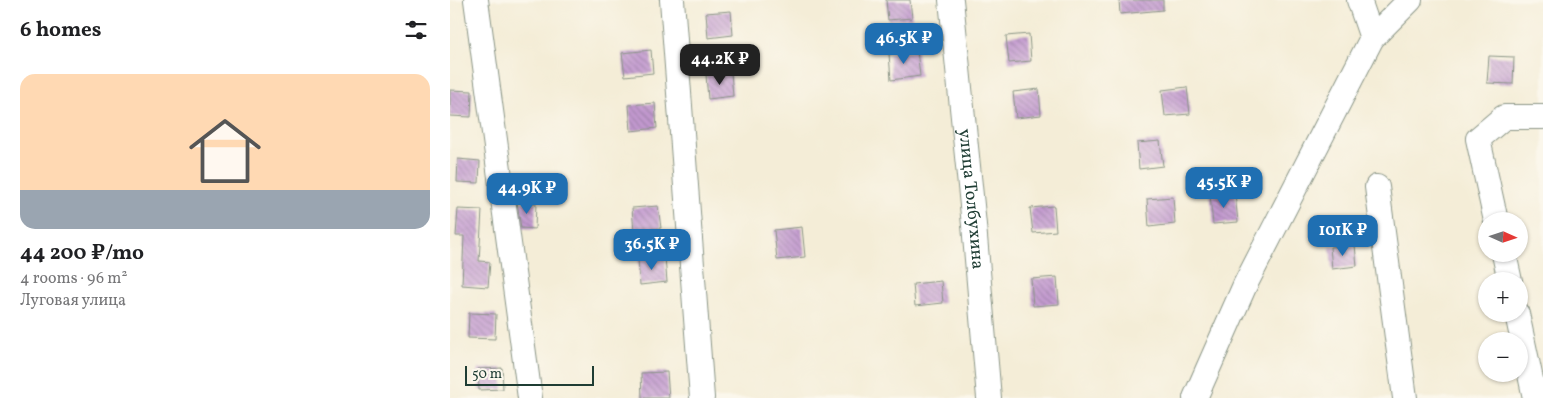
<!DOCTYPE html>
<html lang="en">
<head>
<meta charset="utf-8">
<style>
	body { margin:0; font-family:Vollkorn,serif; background:#f6f6f6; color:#202124; height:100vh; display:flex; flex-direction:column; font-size:19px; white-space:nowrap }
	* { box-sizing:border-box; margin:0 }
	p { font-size:16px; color:#757577 }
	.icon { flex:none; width:28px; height:28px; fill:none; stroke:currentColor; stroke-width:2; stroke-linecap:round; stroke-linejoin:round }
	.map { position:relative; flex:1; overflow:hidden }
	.sheet { display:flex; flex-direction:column; background:#fff; width:450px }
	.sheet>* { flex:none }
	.needle { width:32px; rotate:93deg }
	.buttons { position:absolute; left:1028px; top:212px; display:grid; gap:10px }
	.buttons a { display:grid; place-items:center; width:50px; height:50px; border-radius:50%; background:#fff; box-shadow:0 1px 4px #0004; font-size:25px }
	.scale { position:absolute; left:15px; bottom:12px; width:129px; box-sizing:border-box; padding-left:5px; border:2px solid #1f3d34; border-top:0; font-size:14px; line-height:18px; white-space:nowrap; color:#1f3d34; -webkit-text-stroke:4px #fbf7ec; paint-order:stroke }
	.price { position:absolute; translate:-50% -42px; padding:0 11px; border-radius:10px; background:#1f6fb2; color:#fff; font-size:16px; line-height:32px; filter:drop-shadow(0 1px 2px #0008) }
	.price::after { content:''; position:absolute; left:50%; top:30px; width:15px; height:11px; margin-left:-8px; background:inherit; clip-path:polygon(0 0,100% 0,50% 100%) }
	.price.active { background:#222; color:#fff }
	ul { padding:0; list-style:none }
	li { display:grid; align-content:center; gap:10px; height:265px; padding:0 20px }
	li+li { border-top:1px solid #e0e0e0 }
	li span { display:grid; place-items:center; height:155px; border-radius:15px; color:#555 }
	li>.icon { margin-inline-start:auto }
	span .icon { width:90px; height:90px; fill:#fffc; stroke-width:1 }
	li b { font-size:21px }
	h2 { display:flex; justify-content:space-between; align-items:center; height:60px; padding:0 20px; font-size:21px }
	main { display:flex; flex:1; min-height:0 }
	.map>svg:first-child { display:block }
	.building { fill:url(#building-back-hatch) }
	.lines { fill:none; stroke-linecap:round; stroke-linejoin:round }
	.minor-casing { stroke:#8a9586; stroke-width:26 }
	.minor { stroke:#fff; stroke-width:24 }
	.labels { text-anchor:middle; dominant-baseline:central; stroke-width:4.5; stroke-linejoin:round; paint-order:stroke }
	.street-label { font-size:18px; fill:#1f3d34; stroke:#fbf7ec }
</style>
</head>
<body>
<main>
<section class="sheet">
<h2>6 homes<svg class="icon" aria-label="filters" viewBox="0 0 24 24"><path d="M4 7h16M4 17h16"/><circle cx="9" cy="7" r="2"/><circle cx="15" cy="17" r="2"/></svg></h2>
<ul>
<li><span style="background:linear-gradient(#ffd9b3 75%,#9aa5b1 0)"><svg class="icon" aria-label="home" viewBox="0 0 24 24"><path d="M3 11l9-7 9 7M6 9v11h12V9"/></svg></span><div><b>44 200 ₽/mo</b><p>4 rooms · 96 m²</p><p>Луговая улица</p></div></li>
</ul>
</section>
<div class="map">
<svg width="1093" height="398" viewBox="0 0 1093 398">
	<defs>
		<pattern id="building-back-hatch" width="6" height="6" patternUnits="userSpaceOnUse" patternTransform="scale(1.25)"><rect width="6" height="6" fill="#c299cf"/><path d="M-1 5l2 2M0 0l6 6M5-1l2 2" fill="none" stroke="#9d7ea9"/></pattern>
	</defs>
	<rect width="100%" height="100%" fill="#fbf7ec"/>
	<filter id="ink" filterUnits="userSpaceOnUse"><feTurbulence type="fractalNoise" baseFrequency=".02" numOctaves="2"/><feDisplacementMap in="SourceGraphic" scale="10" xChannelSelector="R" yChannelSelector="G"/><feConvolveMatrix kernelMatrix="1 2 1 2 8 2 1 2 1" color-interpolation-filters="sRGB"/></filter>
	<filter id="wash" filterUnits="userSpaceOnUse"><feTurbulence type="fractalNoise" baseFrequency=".0096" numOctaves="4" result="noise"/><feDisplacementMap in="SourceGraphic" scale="20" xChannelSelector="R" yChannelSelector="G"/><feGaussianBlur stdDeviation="1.12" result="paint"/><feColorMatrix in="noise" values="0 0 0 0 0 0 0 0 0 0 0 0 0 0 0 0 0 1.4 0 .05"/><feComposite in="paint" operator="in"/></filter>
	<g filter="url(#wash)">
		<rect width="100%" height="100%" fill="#f4edd7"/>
		<g id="blocks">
			<g class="building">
				<polygon points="436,0 460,0 462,18 438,20"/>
				<polygon points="669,0 713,0 713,10 670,14"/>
				<polygon points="281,11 283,35 258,38 256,13"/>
				<polygon points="579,34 581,61 559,63 556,36"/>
				<polygon points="201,50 203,73 175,76 172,53"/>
				<polygon points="467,51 470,76 441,80 439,54"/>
				<polygon points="1039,56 1064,57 1063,84 1037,83"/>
				<polygon points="281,72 283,96 258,99 256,75"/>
				<polygon points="737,87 740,114 715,116 712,90"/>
				<polygon points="589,89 591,115 566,118 563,92"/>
				<polygon points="0,90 22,91 21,117 0,116"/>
				<polygon points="205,103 207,128 181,131 179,105"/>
				<polygon points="710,141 713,166 689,169 687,143"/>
				<polygon points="8,159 30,161 29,183 7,182"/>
				<polygon points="785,194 788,222 763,224 760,196"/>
				<polygon points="723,197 725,224 699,227 697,199"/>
				<polygon points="67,202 86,203 85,229 71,228"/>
				<polygon points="208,206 211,228 184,231 182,208"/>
				<polygon points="604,206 606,231 583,233 580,208"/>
				<polygon points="8,209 32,210 29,261 40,262 38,287 12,285 14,236 6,236"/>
				<polygon points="352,227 355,257 327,260 324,230"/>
				<polygon points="905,245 907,266 882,269 880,247"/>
				<polygon points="215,257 217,282 190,285 188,259"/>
				<polygon points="607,277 609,304 583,306 581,279"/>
				<polygon points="491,281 493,303 465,306 463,284"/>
				<polygon points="19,313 46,314 45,339 18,338"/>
				<polygon points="52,368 53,389 29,390 28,369"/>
				<polygon points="217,372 219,398 192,398 191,373"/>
			</g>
		</g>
	</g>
	<g filter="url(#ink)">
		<use href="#blocks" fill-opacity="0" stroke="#8a9586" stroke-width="1"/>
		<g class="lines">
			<defs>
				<g id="minor">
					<polyline points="26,0 80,398"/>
					<polyline points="222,0 252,398"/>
					<path id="s1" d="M 501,0 L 524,225 L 539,398"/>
					<polyline points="909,0 922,38"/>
					<polyline points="927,187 955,398"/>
					<polyline points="1046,221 1028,139 1054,117 1093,117"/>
					<polyline points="1054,254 1060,281"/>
					<polyline points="1067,314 1085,398"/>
					<polyline points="745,398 795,285 922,38 960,0"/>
				</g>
			</defs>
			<use href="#minor" class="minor-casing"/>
			<use href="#minor" class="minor"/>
		</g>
	</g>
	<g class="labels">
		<g class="street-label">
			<text stroke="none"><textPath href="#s1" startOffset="200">улица Толбухина</textPath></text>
		</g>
	</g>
</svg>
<div class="buttons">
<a><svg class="needle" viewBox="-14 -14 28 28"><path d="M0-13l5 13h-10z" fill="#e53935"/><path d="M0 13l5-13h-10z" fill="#757577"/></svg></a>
<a>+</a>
<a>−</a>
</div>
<div class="scale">50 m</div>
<b class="price" style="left:454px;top:65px">46.5K ₽</b>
<b class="price active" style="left:270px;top:86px">44.2K ₽</b>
<b class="price" style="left:774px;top:209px">45.5K ₽</b>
<b class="price" style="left:77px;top:215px">44.9K ₽</b>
<b class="price" style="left:893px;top:257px">101K ₽</b>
<b class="price" style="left:202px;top:271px">36.5K ₽</b>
</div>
</main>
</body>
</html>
